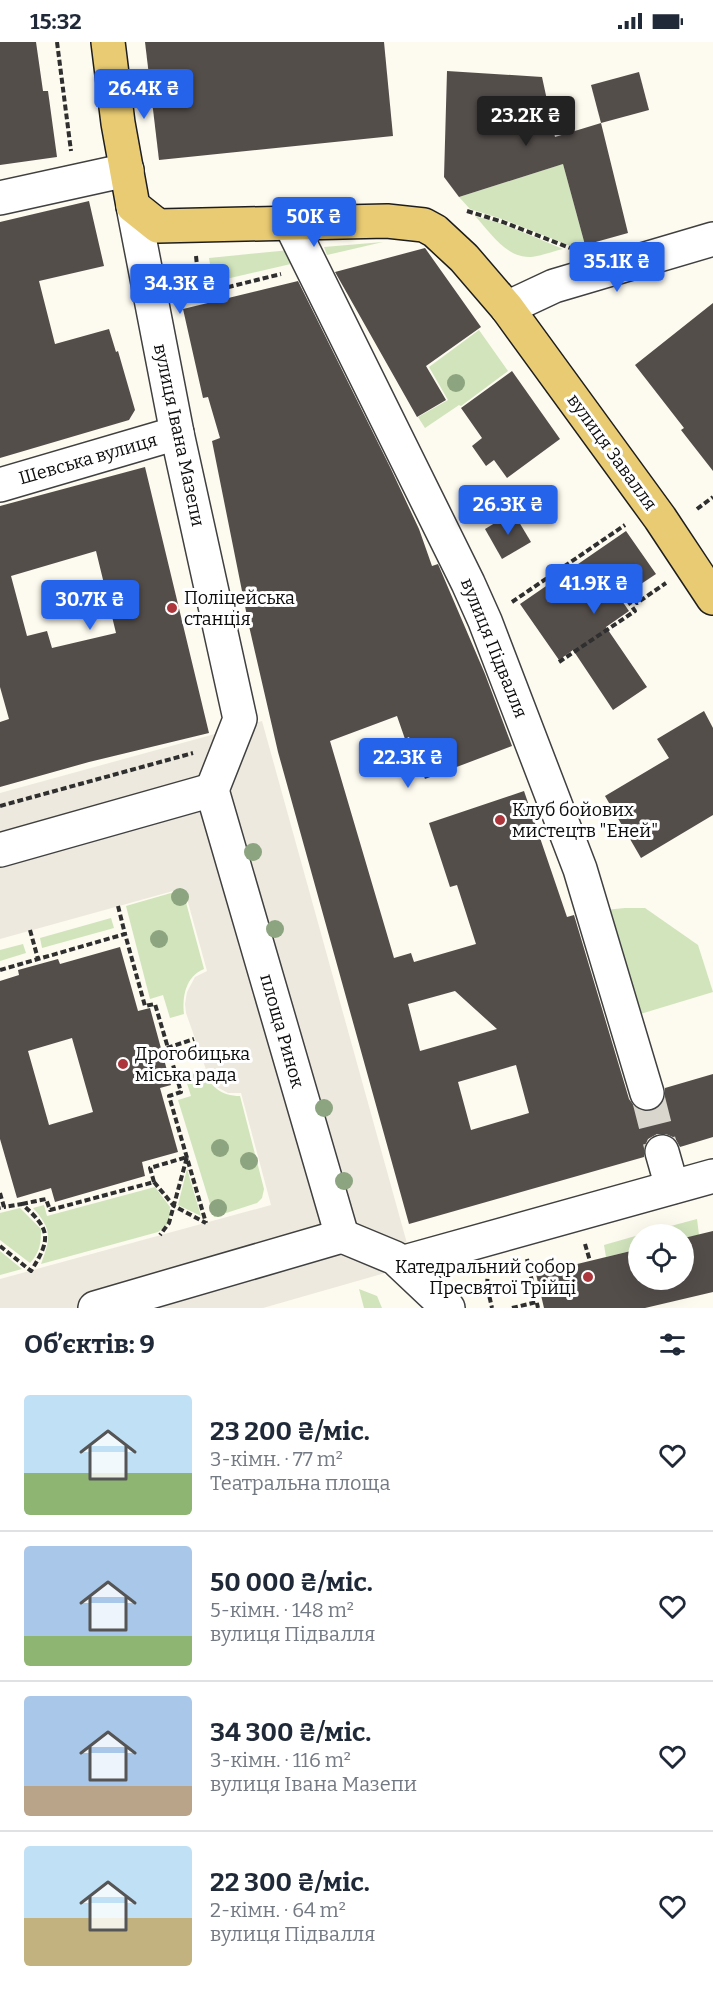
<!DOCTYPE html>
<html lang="uk">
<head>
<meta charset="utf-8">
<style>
	body { margin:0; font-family:Bitter,serif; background:#f6f6f7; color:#1f2937; height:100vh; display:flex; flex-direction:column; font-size:22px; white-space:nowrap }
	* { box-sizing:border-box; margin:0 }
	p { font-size:20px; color:#747a83 }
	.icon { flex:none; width:33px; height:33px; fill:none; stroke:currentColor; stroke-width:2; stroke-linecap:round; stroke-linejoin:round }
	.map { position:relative; height:1266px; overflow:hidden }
	.sheet { display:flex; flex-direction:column; background:#fff; flex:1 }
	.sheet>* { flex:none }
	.tools { position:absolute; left:628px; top:1182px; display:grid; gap:12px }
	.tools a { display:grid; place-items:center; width:66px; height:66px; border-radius:50%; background:#fff; box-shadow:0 6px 24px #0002; font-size:30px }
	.price { position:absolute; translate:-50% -51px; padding:0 14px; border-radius:6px; background:#2563eb; color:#fff; font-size:20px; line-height:39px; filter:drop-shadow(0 2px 3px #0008) }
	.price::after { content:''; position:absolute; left:50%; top:36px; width:18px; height:14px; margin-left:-9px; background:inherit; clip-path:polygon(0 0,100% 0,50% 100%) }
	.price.current { background:#222; color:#fff }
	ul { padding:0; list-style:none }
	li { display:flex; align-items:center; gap:18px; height:150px; padding:0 24px }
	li+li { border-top:2px solid #e0e1e3 }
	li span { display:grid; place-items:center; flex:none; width:168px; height:120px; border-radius:6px; color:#555 }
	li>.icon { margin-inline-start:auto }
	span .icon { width:72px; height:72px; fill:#fffc; stroke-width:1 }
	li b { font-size:26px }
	h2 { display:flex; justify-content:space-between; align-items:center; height:72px; padding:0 24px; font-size:26px }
	.status { display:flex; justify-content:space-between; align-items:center; height:42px; padding:0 30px; background:#fff; direction:ltr }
	.status svg { height:16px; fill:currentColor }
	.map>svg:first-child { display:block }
	.green { fill:#d1e4bc }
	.plaza { fill:#ede9de }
	.building { fill:#544e4b; fill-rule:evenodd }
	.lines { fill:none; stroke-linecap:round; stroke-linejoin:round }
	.minor-tunnel { stroke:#d9d6cd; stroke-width:33; stroke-dasharray:33 16; stroke-linecap:butt }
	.minor-casing { stroke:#404040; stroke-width:36 }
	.major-casing { stroke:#1e1e1e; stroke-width:36 }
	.path { stroke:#2f2f2f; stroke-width:4; stroke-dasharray:6 3; stroke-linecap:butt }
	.minor { stroke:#fff; stroke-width:33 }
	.major { stroke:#e9cb73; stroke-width:33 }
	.tree { fill:#8da480 }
	.poi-dot { fill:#ad353c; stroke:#fff; stroke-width:2 }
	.labels { text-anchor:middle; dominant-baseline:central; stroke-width:6; stroke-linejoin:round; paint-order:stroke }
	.street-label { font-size:18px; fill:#0d0d0d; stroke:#fff }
	.poi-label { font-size:18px; fill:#0d0d0d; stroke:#fff; text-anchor:start }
</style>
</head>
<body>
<div class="status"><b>15:32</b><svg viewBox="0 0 49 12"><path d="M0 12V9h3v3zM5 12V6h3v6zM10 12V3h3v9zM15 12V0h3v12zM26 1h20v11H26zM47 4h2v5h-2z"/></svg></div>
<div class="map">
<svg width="713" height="1266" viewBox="0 0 713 1266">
	<rect width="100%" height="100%" fill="#fdfaef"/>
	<g class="green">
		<polygon points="563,122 585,203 573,205 505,178 470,167 459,155"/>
		<path d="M 475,174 L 503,182 L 563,207 C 553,209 542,214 531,215 C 506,216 490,190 475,174 Z"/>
		<polygon points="383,200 327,213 324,205"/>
		<polygon points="290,208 295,221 213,240 209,216"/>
		<polygon points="479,288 508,329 461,364 459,363 425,386 418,375 448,358 429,325"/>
		<path d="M 178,849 L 182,850 L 184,853 L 204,927 C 186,934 182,954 184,972 L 170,976 L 163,953 L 150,957 L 126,864 Z"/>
		<polygon points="625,866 645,866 698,903 713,950 637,973 605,868"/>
		<polygon points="111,876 114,886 42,906 40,896"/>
		<polygon points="23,902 26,911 0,919 0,908"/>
		<path d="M 203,1026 C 209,1044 221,1054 240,1054 L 264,1147 L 262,1156 L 257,1161 L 214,1175 L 178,1058 L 191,1054 L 184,1032 Z"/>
		<polygon points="187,1127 201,1174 178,1163"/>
		<path d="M 155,1145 L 170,1165 L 169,1181 L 158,1190 L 41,1222 C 51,1196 52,1187 33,1166 L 44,1163 L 47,1174 Z"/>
		<path d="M 20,1166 L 41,1187 C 41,1201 40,1210 30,1221 L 0,1198 L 0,1171 Z"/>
		<polygon points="697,1177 699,1193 684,1196 684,1192 641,1192"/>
		<polygon points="639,1193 639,1207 606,1215 604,1203"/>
		<polygon points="0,1209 22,1227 0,1233"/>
		<polygon points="359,1247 377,1254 382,1266 364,1266"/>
	</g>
	<polygon class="plaza" points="262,679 413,1223 263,1266 0,1266 0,1237 271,1163 241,1051 228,1051 217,1045 209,1036 186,971 185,962 187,950 195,935 207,929 184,846 0,897 0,751"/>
	<g class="building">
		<polygon points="0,0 36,0 43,49 48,49 57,115 0,123"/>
		<polygon points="145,0 384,0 393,94 159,118"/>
		<polygon points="447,29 542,35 555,95 601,81 628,191 585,203 563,122 459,155 444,135"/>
		<polygon points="639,30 649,68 601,81 591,43"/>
		<polygon points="89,159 104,224 39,239 55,302 109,287 116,310 118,309 135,368 129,378 0,416 0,180"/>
		<polygon points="425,206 481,285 426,324 446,358 417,375 335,230"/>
		<path d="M 298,239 L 390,425 L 419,487 L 432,524 L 438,522 L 485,632 L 512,704 L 425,737 L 409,695 L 405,697 L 397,674 L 330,699 L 394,916 L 411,911 L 414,920 L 476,902 L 457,843 L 450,845 L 429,781 L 524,749 L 567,875 L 574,873 L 629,1057 L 635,1065 L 643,1069 L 652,1069 L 661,1063 L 665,1055 L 665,1046 L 713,1032 L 713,1095 L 680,1105 L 675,1096 L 666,1092 L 657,1092 L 648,1097 L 644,1106 L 644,1115 L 409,1182 L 278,710 L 249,584 L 212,399 L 220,396 L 208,355 L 203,356 L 183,267 ZM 455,949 L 497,987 L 420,1009 L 408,962 ZM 516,1023 L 529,1071 L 471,1088 L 458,1040 Z"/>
		<polygon points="713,261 713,429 681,388 684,386 635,323"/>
		<polygon points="512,329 560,397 507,436 494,418 486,424 472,404 482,396 461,366"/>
		<path d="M 145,425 L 209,691 L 89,720 L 0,745 L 0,680 L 9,677 L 0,645 L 0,464 ZM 96,509 L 116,591 L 52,606 L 47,589 L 27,594 L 11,534 Z"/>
		<polygon points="513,470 531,500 502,517 485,487"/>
		<polygon points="626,489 656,532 620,556 629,569 606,585 647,645 613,668 573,608 559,618 520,562"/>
		<polygon points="704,669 713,686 713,773 641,816 605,754 669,716 657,697"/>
		<path d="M 120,905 L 138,969 L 150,966 L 171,1043 L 160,1046 L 178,1110 L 142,1120 L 145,1134 L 55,1160 L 51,1146 L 17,1156 L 0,1097 L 0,939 L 19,933 L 18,928 L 58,917 L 60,922 ZM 72,996 L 93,1070 L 49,1083 L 28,1009 Z"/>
		<polygon points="713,1189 713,1250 645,1266 544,1266 536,1232 639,1207 639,1238 684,1238 684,1196"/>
	</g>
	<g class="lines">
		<polyline class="minor-tunnel" points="647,1051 662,1110"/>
		<defs>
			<g id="minor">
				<polyline points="0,156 127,128"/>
				<polyline points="133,164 177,391 240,677 212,748"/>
				<polyline points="290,181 468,541 485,579 580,827 647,1051"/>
				<polyline points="507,266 554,244 713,197"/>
				<polyline points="0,443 177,391"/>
				<polyline points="212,748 342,1194"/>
				<polyline points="0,808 212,748"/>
				<polyline points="662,1110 672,1145"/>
				<polyline points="342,1194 395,1216 448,1266"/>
				<polyline points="401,1221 713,1134"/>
				<polyline points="95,1266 342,1194"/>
			</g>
			<polyline id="major" points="108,0 118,81 133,164 158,184 387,179 424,183 435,189 464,216 507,266 660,476 713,556"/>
		</defs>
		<use href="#minor" class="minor-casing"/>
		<use href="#major" class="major-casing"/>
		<g class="path">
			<polyline points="57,0 71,109"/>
			<polyline points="467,169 503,180 570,206"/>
			<polyline points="196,214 200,252"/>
			<polyline points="184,256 281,232"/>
			<polyline points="697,467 713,455"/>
			<polyline points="627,557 632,554 637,561 666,541"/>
			<polyline points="512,560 625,483"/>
			<polyline points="559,620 635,569 627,557"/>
			<polyline points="0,764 193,711"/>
			<polyline points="118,864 125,892"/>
			<polyline points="30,888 38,917"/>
			<polyline points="0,928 125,892 145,964 155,962 181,1050 169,1054 206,1181"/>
			<polyline points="167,1006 194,997"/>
			<polyline points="154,1140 174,1164 206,1181"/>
			<polyline points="0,1151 4,1165 0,1166"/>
			<polyline points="22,1162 46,1157 50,1168 154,1140 150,1126 187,1115 169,1181 160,1193"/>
			<polyline points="585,1202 590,1219"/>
			<path d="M 0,1204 L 31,1229 C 52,1196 50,1187 22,1162 L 4,1165"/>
			<polyline points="527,1217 538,1266"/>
			<polyline points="488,1228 487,1244 492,1266"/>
			<polyline points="512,1266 537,1260"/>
		</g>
		<use href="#minor" class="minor"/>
		<use href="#major" class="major"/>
	</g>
	<g class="tree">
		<circle cx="456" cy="341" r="9"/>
		<circle cx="253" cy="810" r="9"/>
		<circle cx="180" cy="855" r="9"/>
		<circle cx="275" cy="887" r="9"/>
		<circle cx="159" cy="897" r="9"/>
		<circle cx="324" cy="1066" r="9"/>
		<circle cx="220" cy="1106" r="9"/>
		<circle cx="249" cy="1119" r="9"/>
		<circle cx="344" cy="1139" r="9"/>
		<circle cx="218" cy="1166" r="9"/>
	</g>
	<g class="poi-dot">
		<circle cx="172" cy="566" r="6"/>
		<circle cx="500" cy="778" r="6"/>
		<circle cx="123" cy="1022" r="6"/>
		<circle cx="588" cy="1235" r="6"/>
	</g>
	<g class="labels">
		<g class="street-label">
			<text transform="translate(179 393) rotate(78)">вулиця Івана Мазепи</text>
			<text transform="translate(612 410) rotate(54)">вулиця Завалля</text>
			<text transform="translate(88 417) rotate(-16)">Шевська вулиця</text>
			<text transform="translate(494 606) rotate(68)">вулиця Підвалля</text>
			<text transform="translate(282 989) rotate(74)">площа Ринок</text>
		</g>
		<g class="poi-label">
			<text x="184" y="556">Поліцейська<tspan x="184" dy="21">станція</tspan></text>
			<text x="512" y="768">Клуб бойових<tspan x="512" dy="21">мистецтв "Еней"</tspan></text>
			<text x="135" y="1012">Дрогобицька<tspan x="135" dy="21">міська рада</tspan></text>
			<text x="576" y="1225" text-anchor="end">Катедральний собор<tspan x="576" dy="21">Пресвятої Трійці</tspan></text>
		</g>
	</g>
</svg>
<div class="tools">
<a><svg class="icon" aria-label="locate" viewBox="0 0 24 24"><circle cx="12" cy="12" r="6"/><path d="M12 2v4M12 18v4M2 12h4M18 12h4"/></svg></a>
</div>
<b class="price" style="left:144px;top:78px">26.4K ₴</b>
<b class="price current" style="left:526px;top:105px">23.2K ₴</b>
<b class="price" style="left:314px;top:206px">50K ₴</b>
<b class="price" style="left:617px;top:251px">35.1K ₴</b>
<b class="price" style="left:180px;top:273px">34.3K ₴</b>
<b class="price" style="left:508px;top:494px">26.3K ₴</b>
<b class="price" style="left:594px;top:573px">41.9K ₴</b>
<b class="price" style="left:90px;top:589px">30.7K ₴</b>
<b class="price" style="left:408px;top:747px">22.3K ₴</b>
</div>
<section class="sheet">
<h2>Об’єктів: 9<svg class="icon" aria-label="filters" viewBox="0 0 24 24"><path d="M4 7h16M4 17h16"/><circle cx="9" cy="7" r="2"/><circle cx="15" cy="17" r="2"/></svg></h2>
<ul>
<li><span style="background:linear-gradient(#bfe0f5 65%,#8fb573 0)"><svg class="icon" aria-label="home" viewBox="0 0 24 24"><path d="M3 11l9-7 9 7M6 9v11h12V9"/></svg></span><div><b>23 200 ₴/міс.</b><p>3-кімн. · 77 m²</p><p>Театральна площа</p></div><svg class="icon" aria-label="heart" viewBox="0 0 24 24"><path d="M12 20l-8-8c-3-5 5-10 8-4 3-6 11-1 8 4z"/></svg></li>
<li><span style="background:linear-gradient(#a9c7e8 75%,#8fb573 0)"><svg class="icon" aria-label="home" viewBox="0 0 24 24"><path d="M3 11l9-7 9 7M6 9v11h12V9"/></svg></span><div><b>50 000 ₴/міс.</b><p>5-кімн. · 148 m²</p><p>вулиця Підвалля</p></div><svg class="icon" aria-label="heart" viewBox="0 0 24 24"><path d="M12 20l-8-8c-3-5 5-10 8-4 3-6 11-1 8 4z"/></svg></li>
<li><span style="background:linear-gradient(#a9c7e8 75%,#b9a48a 0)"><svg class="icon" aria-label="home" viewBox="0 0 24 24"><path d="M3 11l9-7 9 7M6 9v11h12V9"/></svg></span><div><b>34 300 ₴/міс.</b><p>3-кімн. · 116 m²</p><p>вулиця Івана Мазепи</p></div><svg class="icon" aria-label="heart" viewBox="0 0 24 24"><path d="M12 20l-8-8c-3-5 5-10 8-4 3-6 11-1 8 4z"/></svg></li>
<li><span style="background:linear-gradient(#bfe0f5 60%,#c2b280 0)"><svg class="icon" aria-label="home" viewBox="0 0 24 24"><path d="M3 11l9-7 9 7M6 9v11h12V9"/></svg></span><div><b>22 300 ₴/міс.</b><p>2-кімн. · 64 m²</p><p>вулиця Підвалля</p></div><svg class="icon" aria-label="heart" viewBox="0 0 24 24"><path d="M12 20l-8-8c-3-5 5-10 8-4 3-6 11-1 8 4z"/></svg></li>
</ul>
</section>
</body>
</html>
